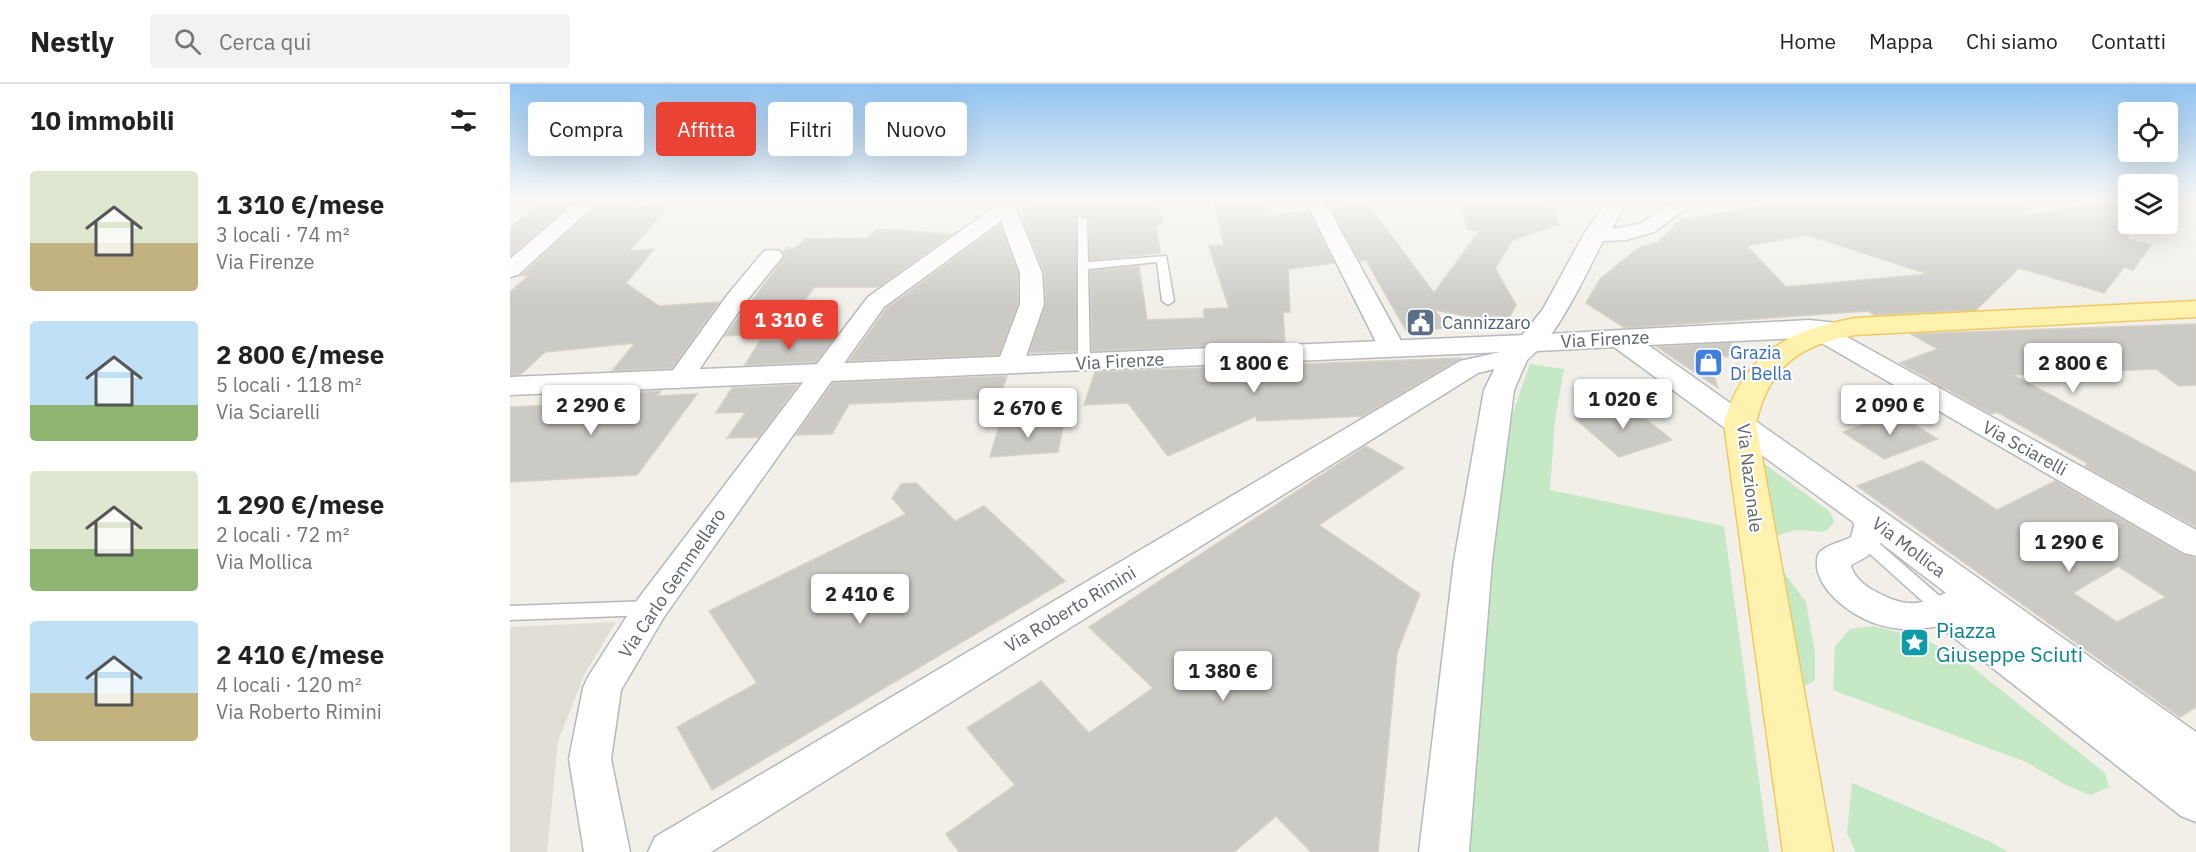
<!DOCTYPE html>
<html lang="it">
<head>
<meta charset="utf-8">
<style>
	body { margin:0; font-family:"IBM Plex Sans",sans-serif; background:#f2f2f2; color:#222; height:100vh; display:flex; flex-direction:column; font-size:22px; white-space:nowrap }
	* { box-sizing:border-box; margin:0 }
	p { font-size:20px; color:#767676 }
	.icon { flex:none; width:33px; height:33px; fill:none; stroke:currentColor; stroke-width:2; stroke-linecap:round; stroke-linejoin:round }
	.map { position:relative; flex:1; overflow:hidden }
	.side { display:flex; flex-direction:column; background:#fff; width:510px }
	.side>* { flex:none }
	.hud { position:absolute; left:18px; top:18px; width:570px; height:54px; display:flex; gap:12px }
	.buttons { position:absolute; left:1608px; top:18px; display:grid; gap:12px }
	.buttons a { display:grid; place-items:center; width:60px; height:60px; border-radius:6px; background:#fff; box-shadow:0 6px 24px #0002; font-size:30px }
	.price { position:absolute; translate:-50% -51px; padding:0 14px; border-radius:6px; background:#fff; color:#222; font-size:20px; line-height:39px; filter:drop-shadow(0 2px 3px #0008) }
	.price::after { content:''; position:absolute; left:50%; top:36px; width:18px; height:14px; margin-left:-9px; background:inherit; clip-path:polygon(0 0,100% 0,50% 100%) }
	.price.selected { background:#ea4335; color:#fff }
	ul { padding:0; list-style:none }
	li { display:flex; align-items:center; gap:18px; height:150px; padding:0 30px }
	li span { display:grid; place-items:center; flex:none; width:168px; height:120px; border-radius:6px; color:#555 }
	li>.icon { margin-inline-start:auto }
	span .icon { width:72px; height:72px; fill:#fffc; stroke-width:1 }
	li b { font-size:26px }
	h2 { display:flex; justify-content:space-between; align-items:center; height:72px; padding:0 30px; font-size:26px }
	.tag { padding:0 21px; border-radius:6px; background:#fff; box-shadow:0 6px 24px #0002; font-size:21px; line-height:54px }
	.tag.selected { background:#ea4335; color:#fff }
	header { display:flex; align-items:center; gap:36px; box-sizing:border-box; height:84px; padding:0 30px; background:#fff; border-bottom:2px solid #e0e0e0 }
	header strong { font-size:28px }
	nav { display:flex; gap:33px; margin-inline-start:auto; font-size:21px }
	.search { width:420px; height:54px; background:#f2f2f2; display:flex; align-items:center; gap:15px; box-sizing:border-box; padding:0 21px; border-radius:6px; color:#767676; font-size:22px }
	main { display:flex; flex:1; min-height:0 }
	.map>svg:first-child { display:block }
	.education { fill:#e1ded6 }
	.green { fill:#c5e8c5 }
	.building { fill:#cccac5; stroke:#d6d1c6; stroke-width:1.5; fill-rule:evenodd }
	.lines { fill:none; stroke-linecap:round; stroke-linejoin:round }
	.lane-casing { stroke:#b5b8bc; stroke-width:3 }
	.street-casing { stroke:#b5b8bc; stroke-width:3 }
	.secondary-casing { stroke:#b6babf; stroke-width:3 }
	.primary-casing { stroke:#f2c960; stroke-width:3 }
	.lane { fill:#fff; fill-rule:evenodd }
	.street { fill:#fff; fill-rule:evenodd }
	.secondary { fill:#fff; fill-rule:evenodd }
	.primary { fill:#fff2af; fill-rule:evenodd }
	.labels { text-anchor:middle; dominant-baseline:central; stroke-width:4.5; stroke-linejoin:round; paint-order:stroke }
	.service-label { font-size:18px; fill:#4e5e75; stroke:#fff; text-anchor:start }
	.street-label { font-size:18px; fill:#5f6368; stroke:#fff }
	.shop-label { font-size:18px; fill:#366cbe; stroke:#fff; text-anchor:start }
	.near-culture-label { font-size:21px; fill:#0d838f; stroke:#fff; text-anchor:start }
</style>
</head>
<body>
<header>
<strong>Nestly</strong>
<div class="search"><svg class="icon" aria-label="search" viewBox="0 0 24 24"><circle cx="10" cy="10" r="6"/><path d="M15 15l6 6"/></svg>Cerca qui</div>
<nav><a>Home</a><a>Mappa</a><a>Chi siamo</a><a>Contatti</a></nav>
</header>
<main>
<section class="side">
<h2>10 immobili<svg class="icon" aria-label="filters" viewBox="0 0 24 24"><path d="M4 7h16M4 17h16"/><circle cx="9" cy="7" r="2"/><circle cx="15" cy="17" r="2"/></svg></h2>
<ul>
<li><span style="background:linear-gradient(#dfe7d0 60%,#c2b280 0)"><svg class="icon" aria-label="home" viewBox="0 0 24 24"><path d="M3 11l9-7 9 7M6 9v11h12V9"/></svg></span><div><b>1 310 €/mese</b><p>3 locali · 74 m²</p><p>Via Firenze</p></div></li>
<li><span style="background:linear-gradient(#bfe0f5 70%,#8fb573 0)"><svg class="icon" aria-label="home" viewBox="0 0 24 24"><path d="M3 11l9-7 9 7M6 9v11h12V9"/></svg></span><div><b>2 800 €/mese</b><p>5 locali · 118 m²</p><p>Via Sciarelli</p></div></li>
<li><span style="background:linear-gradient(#dfe7d0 65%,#8fb573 0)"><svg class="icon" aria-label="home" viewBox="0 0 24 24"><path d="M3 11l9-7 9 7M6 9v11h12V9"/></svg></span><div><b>1 290 €/mese</b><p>2 locali · 72 m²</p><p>Via Mollica</p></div></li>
<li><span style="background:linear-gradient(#bfe0f5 60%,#c2b280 0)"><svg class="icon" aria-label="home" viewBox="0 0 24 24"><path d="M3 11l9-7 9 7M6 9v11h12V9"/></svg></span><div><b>2 410 €/mese</b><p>4 locali · 120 m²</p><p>Via Roberto Rimini</p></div></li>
</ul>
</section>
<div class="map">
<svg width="1686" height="768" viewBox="0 0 1686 768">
	<rect width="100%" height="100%" fill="#f1efe8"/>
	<polygon class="education" points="106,538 75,589 48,657 37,768 0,768 0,543"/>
	<g class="green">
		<polygon points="1020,280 1054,285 1045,336 1040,406 1214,442 1259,768 959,768 993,357"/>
		<path d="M 1252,378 L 1320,428 L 1324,437 C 1316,454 1306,446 1291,446 C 1281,446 1272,450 1263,454 Z"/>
		<polygon points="1268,481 1296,518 1305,568 1305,596 1291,604"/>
		<polygon points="1363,542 1412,554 1451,574 1595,689 1599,703 1581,711 1558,702 1516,678 1323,606 1325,562 1340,545"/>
		<polygon points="1342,699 1481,758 1498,768 1346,768 1337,749"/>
	</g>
	<g class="building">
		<polygon points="36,114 68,114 0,172 0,144"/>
		<polygon points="94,114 137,114 126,123 160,121 119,167 144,165 116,199 149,222 209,218 162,284 102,287 125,259 35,268 11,290 0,291 0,208 19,191 11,192"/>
		<polygon points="514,114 648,114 653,141 646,141 650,169 580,176 579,135 567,131 566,267 519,269 536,220 534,188 514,137"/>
		<polygon points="703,114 755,114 755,132 798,127 824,179 778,185 780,228 773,228 775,259 582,267 580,187 629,182 637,236 694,234 694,225 719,224 699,162 714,161"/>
		<polygon points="826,114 853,114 924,209 969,147 958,145 948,114 1037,114 1049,140 1003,156 985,184 1006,221 996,240 925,226 937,244 897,248 856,176 850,177 821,125 831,124"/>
		<path d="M 1302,114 L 1528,114 L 1509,133 L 1618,114 L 1618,155 L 1641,161 L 1623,186 L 1614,183 L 1594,209 L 1509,184 L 1466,226 L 1365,231 L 1358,227 L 1115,244 L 1076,219 L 1090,195 L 1128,164 L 1148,158 L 1170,136 ZM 1297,151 L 1418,190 L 1276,203 L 1237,162 Z"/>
		<polygon points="490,141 508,189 508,220 489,271 339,277 376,225"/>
		<polygon points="368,145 442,150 368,203 304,203 274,248 215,252 275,173 273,168 277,164 285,164 295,155 357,154"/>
		<polygon points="1686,240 1686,301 1669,302 1646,285 1503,291 1686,388 1686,443 1575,382 1579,380 1487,328 1481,330 1390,279 1428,265 1401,250"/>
		<polygon points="324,254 306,278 235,281 250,257"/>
		<polygon points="1221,259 1218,273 1197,271 1208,304 1147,263"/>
		<polygon points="951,274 853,332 747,337 746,332 658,372 618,319 574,321 585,288"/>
		<polygon points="497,292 489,314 339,320 322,350 286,351 323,299"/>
		<polygon points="288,301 249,353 217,354 236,328 206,329 222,304"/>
		<polygon points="151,307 147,312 187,310 127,391 0,398 0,323 68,320 82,310"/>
		<polygon points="1116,319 1162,356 1109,373 1065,334"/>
		<polygon points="1386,329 1427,355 1374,375 1333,348"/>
		<polygon points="554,337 548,368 480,373 489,342"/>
		<polygon points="856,362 894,384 809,441 910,510 887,569 868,768 801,768 766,732 724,768 449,768 436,750 505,701 457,644 531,597 579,649 643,604 579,543"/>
		<path d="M 1412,377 L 1487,426 L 1545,397 L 1673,471 L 1686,474 L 1686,623 L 1670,633 L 1347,402 ZM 1608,482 L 1656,513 L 1607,538 L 1563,509 Z"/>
		<polygon points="406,399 445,437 474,422 555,497 202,706 167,643 247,599 199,527 396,430 382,414 391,400"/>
	</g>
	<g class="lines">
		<defs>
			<g id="lane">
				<polygon points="568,133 577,135 578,178 656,172 664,217 658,221 652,217 647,178 578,185 580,278 574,282 568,278"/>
				<polygon points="1357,452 1363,454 1441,522 1444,527 1441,532 1435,534 1429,532 1351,462 1349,458 1351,454"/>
				<polygon points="141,517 147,519 150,524 147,529 141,531 0,536 0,522"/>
			</g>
			<g id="street">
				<polygon points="71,114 92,114 8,191 0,193 0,175"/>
				<polygon points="489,114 508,114 506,124 532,189 534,220 513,281 509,287 500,289 491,287 487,281 510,220 510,189 491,137 374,223 154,533 111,606 101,675 120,768 74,768 59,675 73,604 78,593 128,515 358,213 487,121"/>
				<polygon points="794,114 813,114 895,264 891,269 882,272 873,269 869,264"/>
				<path d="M 1099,114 L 1118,114 L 1102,145 L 1130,140 L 1168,114 L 1190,114 L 1144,148 L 1116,156 L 1093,157 C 1081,180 1048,251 1028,264 C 1023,268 1016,266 1010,264 L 1006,259 L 1033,225 L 1074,150 Z"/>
				<polygon points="262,166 270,167 273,172 234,220 178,302 169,304 160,302 156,296 218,210 254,167"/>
				<polygon points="1312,242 1321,244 1686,446 1686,472 1674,469 1303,254 1300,249 1303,244"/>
				<polygon points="1004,265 1013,268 1017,273 1013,278 968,289 201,768 138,768 145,753 950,277"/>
				<path d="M 1358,421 L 1369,424 C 1386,452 1365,470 1341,481 C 1343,491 1352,500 1361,505 C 1411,534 1418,512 1463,498 L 1475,502 L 1481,511 L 1475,520 L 1462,528 L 1686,693 L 1686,738 L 1671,732 L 1429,542 C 1410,545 1393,547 1374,542 C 1348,536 1312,512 1307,484 C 1307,477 1306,471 1311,467 C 1319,460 1332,458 1341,453 L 1344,442 L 1342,432 L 1347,424 Z"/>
			</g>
			<polygon id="secondary" points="1299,236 1337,240 1341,246 1337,252 1138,261 1686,648 1686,694 1670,688 1346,440 1104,263 1027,267 1017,276 1004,306 982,477 959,768 909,768 944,477 974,306 993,268 0,311 0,293 1019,251"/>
			<path id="primary" d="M 1686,217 L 1686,233 L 1345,251 C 1288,261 1258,284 1246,340 L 1323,768 L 1273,768 L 1214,340 C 1233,270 1277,247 1345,234 Z"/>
		</defs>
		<use href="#lane" class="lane-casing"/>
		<use href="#street" class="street-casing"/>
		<use href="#secondary" class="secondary-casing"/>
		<use href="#primary" class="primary-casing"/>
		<use href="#lane" class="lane"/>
		<use href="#street" class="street"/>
		<use href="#secondary" class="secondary"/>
		<use href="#primary" class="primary"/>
	</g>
	<linearGradient id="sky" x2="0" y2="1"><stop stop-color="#8fc3f1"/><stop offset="0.52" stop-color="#f9f8f5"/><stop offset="1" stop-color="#f9f8f5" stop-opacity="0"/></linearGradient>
	<rect width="1686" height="221" fill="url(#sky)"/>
	<defs>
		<symbol id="civic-square" viewBox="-11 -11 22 22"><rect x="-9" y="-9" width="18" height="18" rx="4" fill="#5c6f8a" stroke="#fff"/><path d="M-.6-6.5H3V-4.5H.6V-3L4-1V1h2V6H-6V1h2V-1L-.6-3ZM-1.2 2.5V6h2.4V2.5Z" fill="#fff"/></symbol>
		<symbol id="shop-square" viewBox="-11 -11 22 22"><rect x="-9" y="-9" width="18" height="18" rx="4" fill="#3f7fe0" stroke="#fff"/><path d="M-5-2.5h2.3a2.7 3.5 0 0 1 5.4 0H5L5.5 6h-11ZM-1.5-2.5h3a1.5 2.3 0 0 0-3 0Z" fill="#fff"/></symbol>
		<symbol id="sight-square" viewBox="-11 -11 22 22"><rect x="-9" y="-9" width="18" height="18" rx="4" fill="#0f9aa8" stroke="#fff"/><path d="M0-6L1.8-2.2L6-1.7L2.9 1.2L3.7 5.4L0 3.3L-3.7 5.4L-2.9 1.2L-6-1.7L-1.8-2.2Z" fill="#fff"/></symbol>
	</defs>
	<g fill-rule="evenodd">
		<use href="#civic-square" x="894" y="222" width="33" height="33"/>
		<use href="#shop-square" x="1182" y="262" width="33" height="33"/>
		<use href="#sight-square" x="1388" y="542" width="33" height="33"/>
	</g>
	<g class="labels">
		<g class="service-label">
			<text x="932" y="238">Cannizzaro</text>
		</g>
		<g class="street-label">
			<text transform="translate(1095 255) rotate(-3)">Via Firenze</text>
			<text transform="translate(610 277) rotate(-3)">Via Firenze</text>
			<text transform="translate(1515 364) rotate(29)">Via Sciarelli</text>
			<text transform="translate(1240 394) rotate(83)">Via Nazionale</text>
			<text transform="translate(1399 463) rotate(37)">Via Mollica</text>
			<text transform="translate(162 499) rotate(-56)">Via Carlo Gemmellaro</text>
			<text transform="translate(560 525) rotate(-31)">Via Roberto Rimini</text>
		</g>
		<g class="shop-label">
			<text x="1220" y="268">Grazia<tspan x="1220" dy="21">Di Bella</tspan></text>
		</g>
		<g class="near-culture-label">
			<text x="1426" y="546">Piazza<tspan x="1426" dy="24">Giuseppe Sciuti</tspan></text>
		</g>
	</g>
</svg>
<div class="buttons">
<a><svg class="icon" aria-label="locate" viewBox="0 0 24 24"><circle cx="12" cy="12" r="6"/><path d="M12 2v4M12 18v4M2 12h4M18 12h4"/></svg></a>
<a><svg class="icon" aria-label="layers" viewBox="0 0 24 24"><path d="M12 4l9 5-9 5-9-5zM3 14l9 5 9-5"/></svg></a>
</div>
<b class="price selected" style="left:279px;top:267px">1 310 €</b>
<b class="price" style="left:744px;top:310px">1 800 €</b>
<b class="price" style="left:1563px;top:310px">2 800 €</b>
<b class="price" style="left:1113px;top:346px">1 020 €</b>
<b class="price" style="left:81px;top:352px">2 290 €</b>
<b class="price" style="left:1380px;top:352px">2 090 €</b>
<b class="price" style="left:518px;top:355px">2 670 €</b>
<b class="price" style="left:1559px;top:489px">1 290 €</b>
<b class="price" style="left:350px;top:541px">2 410 €</b>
<b class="price" style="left:713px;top:618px">1 380 €</b>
<div class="hud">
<a class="tag">Compra</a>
<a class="tag selected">Affitta</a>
<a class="tag">Filtri</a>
<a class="tag">Nuovo</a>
</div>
</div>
</main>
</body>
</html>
